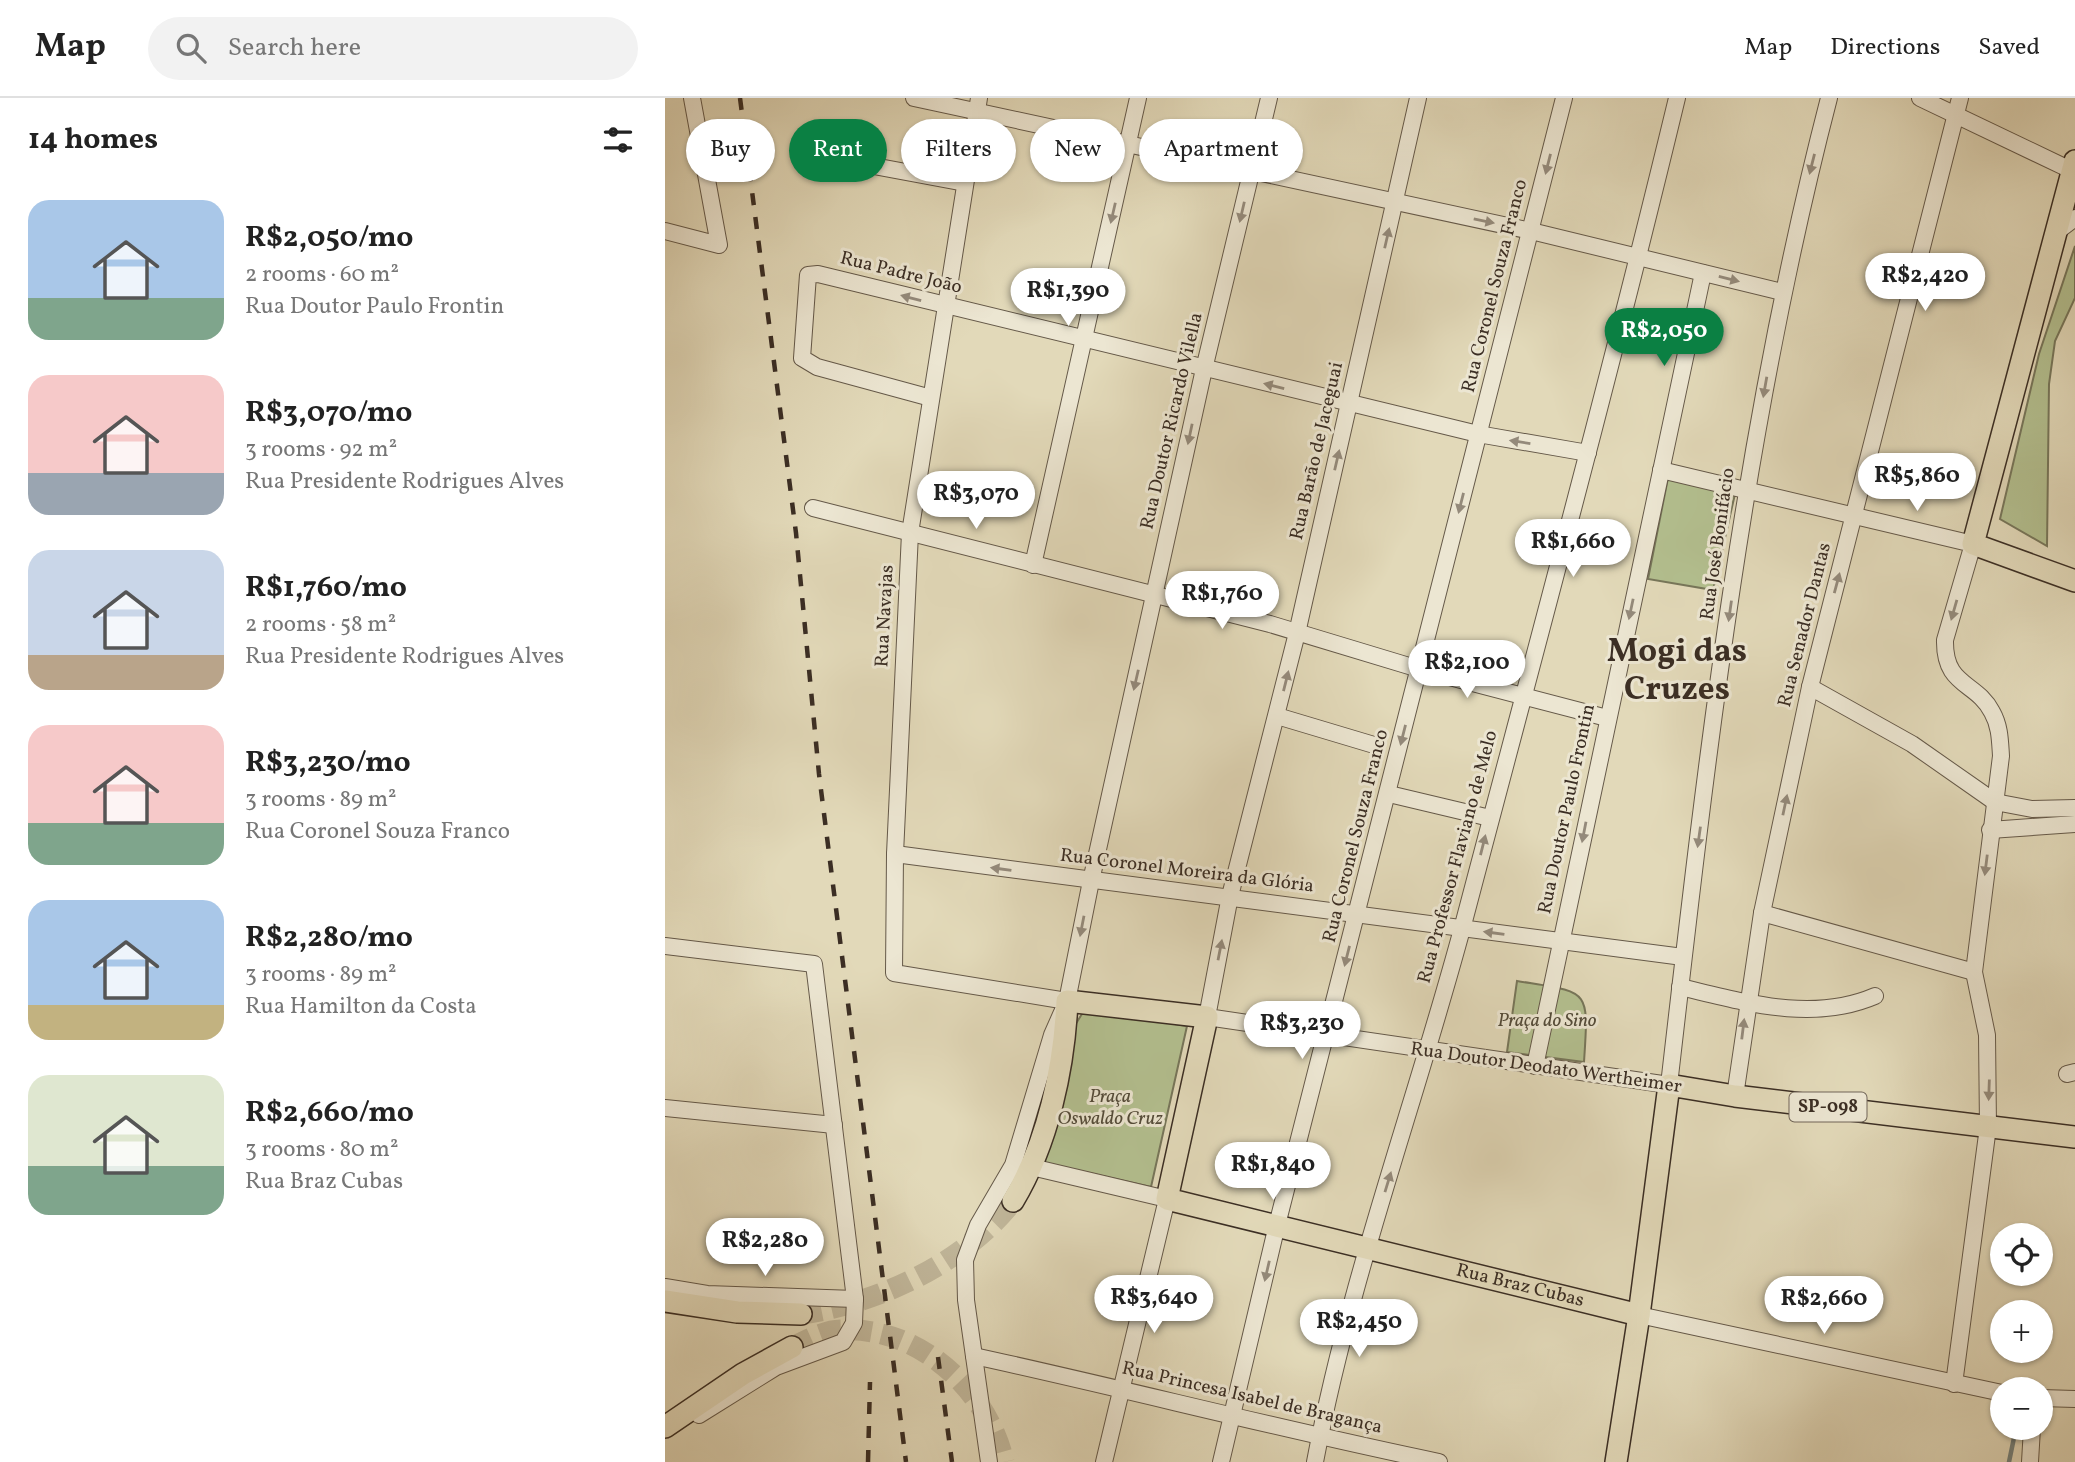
<!DOCTYPE html>
<html lang="en">
<head>
<meta charset="utf-8">
<style>
	body { margin:0; font-family:Vollkorn,serif; background:#f2f2f2; color:#222; height:100vh; display:flex; flex-direction:column; font-size:26px; white-space:nowrap }
	* { box-sizing:border-box; margin:0 }
	p { font-size:23px; color:#767676 }
	.icon { flex:none; width:38px; height:38px; fill:none; stroke:currentColor; stroke-width:2; stroke-linecap:round; stroke-linejoin:round }
	.map { position:relative; flex:1; overflow:hidden }
	.drawer { display:flex; flex-direction:column; background:#fff; width:665px }
	.drawer>* { flex:none }
	.hud { position:absolute; left:21px; top:21px; width:665px; height:63px; display:flex; gap:14px }
	.buttons { position:absolute; left:1325px; top:1125px; display:grid; gap:14px }
	.buttons a { display:grid; place-items:center; width:63px; height:63px; border-radius:50%; background:#fff; box-shadow:0 2px 5px #0004; font-size:35px }
	.price { position:absolute; translate:-50% -60px; padding:0 16px; border-radius:24px; background:#fff; color:#222; font-size:23px; line-height:46px; filter:drop-shadow(0 2px 4px #0008) }
	.price::after { content:''; position:absolute; left:50%; top:42px; width:21px; height:16px; margin-left:-10px; background:inherit; clip-path:polygon(0 0,100% 0,50% 100%) }
	.price.current { background:#0b8043; color:#fff }
	ul { padding:0; list-style:none }
	li { display:flex; align-items:center; gap:21px; height:175px; padding:0 28px }
	li span { display:grid; place-items:center; flex:none; width:196px; height:140px; border-radius:21px; color:#555 }
	li>.icon { margin-inline-start:auto }
	span .icon { width:84px; height:84px; fill:#fffc; stroke-width:1 }
	li b { font-size:30px }
	h2 { display:flex; justify-content:space-between; align-items:center; height:84px; padding:0 28px; font-size:30px }
	.pill { padding:0 24px; border-radius:32px; background:#fff; box-shadow:0 2px 5px #0004; font-size:24px; line-height:63px }
	.pill.current { background:#0b8043; color:#fff }
	header { display:flex; align-items:center; gap:42px; box-sizing:border-box; height:98px; padding:0 35px; background:#fff; border-bottom:2px solid #e0e0e0 }
	header strong { font-size:33px }
	nav { display:flex; gap:38px; margin-inline-start:auto; font-size:24px }
	.search { width:490px; height:63px; background:#f2f2f2; display:flex; align-items:center; gap:18px; box-sizing:border-box; padding:0 24px; border-radius:38px; color:#767676; font-size:26px }
	main { display:flex; flex:1; min-height:0 }
	.map>svg:first-child { display:block }
	.green { fill:#b3bf8f; stroke:#77765a; stroke-width:2 }
	.lines { fill:none; stroke-linecap:round; stroke-linejoin:round }
	.stream { stroke:#73817d; stroke-width:4.5 }
	.major-tunnel { stroke:#c1b79b; stroke-width:21; stroke-dasharray:21 10; stroke-linecap:butt }
	.minor-casing { stroke:#655949; stroke-width:18 }
	.major-casing { stroke:#3b2e24; stroke-width:24 }
	.minor { stroke:#ece6d2; stroke-width:16 }
	.major { stroke:#e2d9b9; stroke-width:21 }
	.rail { stroke:#3b2e24; stroke-width:4.5; stroke-dasharray:12 12; stroke-linecap:butt }
	.oneway { fill:#948a7b }
	.labels { text-anchor:middle; dominant-baseline:central; stroke-width:6; stroke-linejoin:round; paint-order:stroke }
	.shield { fill:#ece6d2; stroke:#706558; stroke-width:2 }
	.shield-label { font-size:18px; font-weight:bold; fill:#3b2e24 }
	.street-label { font-size:19px; fill:#3b2e24; stroke:#ece6d2 }
	.park-label { font-size:19px; font-style:italic; fill:#534b39; stroke:#ece6d2 }
	.town-label { font-size:33px; font-weight:bold; fill:#3b2e24; stroke:#ece6d2 }
</style>
</head>
<body>
<header>
<strong>Map</strong>
<div class="search"><svg class="icon" aria-label="search" viewBox="0 0 24 24"><circle cx="10" cy="10" r="6"/><path d="M15 15l6 6"/></svg>Search here</div>
<nav><a>Map</a><a>Directions</a><a>Saved</a></nav>
</header>
<main>
<section class="drawer">
<h2>14 homes<svg class="icon" aria-label="filters" viewBox="0 0 24 24"><path d="M4 7h16M4 17h16"/><circle cx="9" cy="7" r="2"/><circle cx="15" cy="17" r="2"/></svg></h2>
<ul>
<li><span style="background:linear-gradient(#a9c7e8 70%,#7fa58c 0)"><svg class="icon" aria-label="home" viewBox="0 0 24 24"><path d="M3 11l9-7 9 7M6 9v11h12V9"/></svg></span><div><b>R$2,050/mo</b><p>2 rooms · 60 m²</p><p>Rua Doutor Paulo Frontin</p></div></li>
<li><span style="background:linear-gradient(#f6c9c9 70%,#9aa5b1 0)"><svg class="icon" aria-label="home" viewBox="0 0 24 24"><path d="M3 11l9-7 9 7M6 9v11h12V9"/></svg></span><div><b>R$3,070/mo</b><p>3 rooms · 92 m²</p><p>Rua Presidente Rodrigues Alves</p></div></li>
<li><span style="background:linear-gradient(#c9d6e8 75%,#b9a48a 0)"><svg class="icon" aria-label="home" viewBox="0 0 24 24"><path d="M3 11l9-7 9 7M6 9v11h12V9"/></svg></span><div><b>R$1,760/mo</b><p>2 rooms · 58 m²</p><p>Rua Presidente Rodrigues Alves</p></div></li>
<li><span style="background:linear-gradient(#f6c9c9 70%,#7fa58c 0)"><svg class="icon" aria-label="home" viewBox="0 0 24 24"><path d="M3 11l9-7 9 7M6 9v11h12V9"/></svg></span><div><b>R$3,230/mo</b><p>3 rooms · 89 m²</p><p>Rua Coronel Souza Franco</p></div></li>
<li><span style="background:linear-gradient(#a9c7e8 75%,#c2b280 0)"><svg class="icon" aria-label="home" viewBox="0 0 24 24"><path d="M3 11l9-7 9 7M6 9v11h12V9"/></svg></span><div><b>R$2,280/mo</b><p>3 rooms · 89 m²</p><p>Rua Hamilton da Costa</p></div></li>
<li><span style="background:linear-gradient(#dfe7d0 65%,#7fa58c 0)"><svg class="icon" aria-label="home" viewBox="0 0 24 24"><path d="M3 11l9-7 9 7M6 9v11h12V9"/></svg></span><div><b>R$2,660/mo</b><p>3 rooms · 80 m²</p><p>Rua Braz Cubas</p></div></li>
</ul>
</section>
<div class="map">
<svg width="1410" height="1364" viewBox="0 0 1410 1364">
	<rect width="100%" height="100%" fill="#e2d9b9"/>
	<filter id="stains"><feTurbulence type="fractalNoise" baseFrequency=".00286" numOctaves="4"/><feColorMatrix values="0 0 0 0 .2 0 0 0 0 .09 0 0 0 0 .02 0 0 0 .5 -.17"/></filter>
	<radialGradient id="worn" r=".72"><stop offset=".6" stop-color="#630" stop-opacity="0"/><stop offset="1" stop-color="#630" stop-opacity=".3"/></radialGradient>
	<g class="green">
		<polygon points="1410,148 1410,200 1390,243 1384,286 1382,448 1335,421 1374,256"/>
		<polygon points="1003,380 1070,396 1048,492 983,481"/>
		<path d="M 852,883 C 925,895 924,889 919,964 L 842,954 Z"/>
		<polygon points="420,911 522,928 486,1089 371,1063 407,932"/>
	</g>
	<g class="lines">
		<polyline class="stream" points="1344,1364 1351,1330"/>
		<g class="major-tunnel">
			<path d="M 136,1216 C 212,1206 300,1165 348,1103"/>
			<path d="M 127,1249 C 143,1242 159,1232 177,1232 C 254,1228 323,1292 339,1364"/>
		</g>
		<defs>
			<g id="minor">
				<polyline points="249,0 866,133 1117,194"/>
				<polyline points="314,0 245,435 230,756 229,875 402,903"/>
				<path d="M 753,0 L 632,535 L 565,798 L 542,919 L 1004,987 C 1042,656 1080,323 1164,0"/>
				<polyline points="1255,0 1410,74"/>
				<polyline points="155,58 300,85"/>
				<polyline points="0,133 54,147 27,0"/>
				<polyline points="1390,135 1410,120"/>
				<polyline points="266,300 152,269 137,260 143,177 153,176 813,336 923,355"/>
				<path d="M 996,372 L 1308,446 L 1280,542 C 1279,589 1311,583 1327,614 C 1335,628 1335,643 1336,658 L 1309,874 L 1322,937 L 1323,1029 L 1289,1286"/>
				<polyline points="148,410 605,526 754,571 942,620"/>
				<polyline points="368,467 473,0"/>
				<polyline points="1145,589 1247,646 1330,704 1367,711 1410,710"/>
				<polyline points="612,618 709,647"/>
				<polyline points="724,696 825,720"/>
				<polyline points="1325,732 1410,726"/>
				<polyline points="230,756 1018,859"/>
				<polyline points="1097,815 1309,874"/>
				<polyline points="0,848 149,866 190,1201 189,1225 178,1244 111,1269 34,1317"/>
				<path d="M 1015,889 C 1079,904 1147,925 1210,898"/>
				<polyline points="870,968 1038,175"/>
				<polyline points="1402,976 1410,974"/>
				<polyline points="1070,998 1097,815 1145,589 1295,0"/>
				<polyline points="0,1010 169,1027"/>
				<polyline points="375,1071 502,1101 439,1364"/>
				<polyline points="0,1189 42,1196 190,1201"/>
				<polyline points="974,1217 1337,1295"/>
				<path d="M 309,1258 C 465,1292 618,1332 774,1364"/>
				<polyline points="1376,1300 1410,1301"/>
				<polyline points="324,1364 301,1202 300,1162 313,1127 348,1067 387,937 402,903 426,783 539,271 604,0"/>
				<polyline points="556,1364 612,1127 899,0"/>
				<path d="M 650,1364 C 684,1183 749,1009 797,831 C 870,554 945,278 1012,0"/>
				<polyline points="1365,1364 1367,1330"/>
			</g>
			<g id="major">
				<polyline points="1410,63 1308,446 1410,483"/>
				<path id="s1" d="M 348,1103 C 383,1045 399,970 402,903 L 542,919 L 502,1101 L 974,1217"/>
				<polyline points="0,1203 72,1214 136,1216"/>
				<polyline points="0,1329 78,1276 127,1249"/>
				<polyline points="951,1364 974,1217 1004,987 1070,998 1410,1039"/>
			</g>
		</defs>
		<use href="#minor" class="minor-casing"/>
		<use href="#major" class="major-casing"/>
		<use href="#minor" class="minor"/>
		<use href="#major" class="major"/>
		<g class="rail">
			<polyline points="75,0 131,435 154,676 241,1364"/>
			<polyline points="273,1259 287,1364"/>
			<polyline points="203,1364 205,1284"/>
		</g>
	</g>
	<defs><path id="oneway-solid" d="M-6-.8H1V-3.2L6.5 0L1 3.2V.8H-6Z" transform="scale(1.75)"/></defs>
	<g class="oneway">
		<use href="#oneway-solid" transform="translate(883 66) rotate(104)"/>
		<use href="#oneway-solid" transform="translate(1147 66) rotate(104)"/>
		<use href="#oneway-solid" transform="translate(577 114) rotate(103)"/>
		<use href="#oneway-solid" transform="translate(448 115) rotate(103)"/>
		<use href="#oneway-solid" transform="translate(819 123) rotate(12)"/>
		<use href="#oneway-solid" transform="translate(722 140) rotate(-77)"/>
		<use href="#oneway-solid" transform="translate(1064 181) rotate(14)"/>
		<use href="#oneway-solid" transform="translate(246 200) rotate(-165)"/>
		<use href="#oneway-solid" transform="translate(609 288) rotate(-166)"/>
		<use href="#oneway-solid" transform="translate(1100 289) rotate(100)"/>
		<use href="#oneway-solid" transform="translate(525 336) rotate(102)"/>
		<use href="#oneway-solid" transform="translate(855 344) rotate(-171)"/>
		<use href="#oneway-solid" transform="translate(672 362) rotate(-77)"/>
		<use href="#oneway-solid" transform="translate(796 405) rotate(104)"/>
		<use href="#oneway-solid" transform="translate(1172 485) rotate(-75)"/>
		<use href="#oneway-solid" transform="translate(966 511) rotate(102)"/>
		<use href="#oneway-solid" transform="translate(1289 512) rotate(106)"/>
		<use href="#oneway-solid" transform="translate(1065 513) rotate(98)"/>
		<use href="#oneway-solid" transform="translate(471 582) rotate(103)"/>
		<use href="#oneway-solid" transform="translate(621 583) rotate(-76)"/>
		<use href="#oneway-solid" transform="translate(738 637) rotate(104)"/>
		<use href="#oneway-solid" transform="translate(1120 707) rotate(-78)"/>
		<use href="#oneway-solid" transform="translate(919 734) rotate(101)"/>
		<use href="#oneway-solid" transform="translate(1034 739) rotate(98)"/>
		<use href="#oneway-solid" transform="translate(818 747) rotate(-76)"/>
		<use href="#oneway-solid" transform="translate(1321 767) rotate(97)"/>
		<use href="#oneway-solid" transform="translate(336 771) rotate(-172)"/>
		<use href="#oneway-solid" transform="translate(417 828) rotate(101)"/>
		<use href="#oneway-solid" transform="translate(829 835) rotate(-172)"/>
		<use href="#oneway-solid" transform="translate(555 852) rotate(-79)"/>
		<use href="#oneway-solid" transform="translate(682 858) rotate(104)"/>
		<use href="#oneway-solid" transform="translate(1078 931) rotate(-83)"/>
		<use href="#oneway-solid" transform="translate(1324 992) rotate(92)"/>
		<use href="#oneway-solid" transform="translate(723 1084) rotate(-73)"/>
		<use href="#oneway-solid" transform="translate(602 1173) rotate(103)"/>
	</g>
	<g class="labels">
		<rect class="shield" x="1124.5" y="994.5" width="77" height="29" rx="5"/>
		<g class="shield-label">
			<text x="1163" y="1009">SP-098</text>
		</g>
		<g class="street-label">
			<text transform="translate(236 175) rotate(14)">Rua Padre João</text>
			<text transform="translate(830 188) rotate(-76)">Rua Coronel Souza Franco</text>
			<text transform="translate(507 323) rotate(-77)">Rua Doutor Ricardo Vilella</text>
			<text transform="translate(652 353) rotate(-77)">Rua Barão de Jaceguai</text>
			<text transform="translate(1053 446) rotate(-82)">Rua José Bonifácio</text>
			<text transform="translate(220 518) rotate(-87)">Rua Navajas</text>
			<text transform="translate(1140 527) rotate(-76)">Rua Senador Dantas</text>
			<text transform="translate(902 711) rotate(-78)">Rua Doutor Paulo Frontin</text>
			<text transform="translate(691 738) rotate(-76)">Rua Coronel Souza Franco</text>
			<text transform="translate(793 759) rotate(-75)">Rua Professor Flaviano de Melo</text>
			<text transform="translate(522 773) rotate(7)">Rua Coronel Moreira da Glória</text>
			<text transform="translate(881 970) rotate(8)">Rua Doutor Deodato Wertheimer</text>
			<text stroke="none"><textPath href="#s1" startOffset="900">Rua Braz Cubas</textPath></text>
			<text transform="translate(587 1300) rotate(13)">Rua Princesa Isabel de Bragança</text>
		</g>
		<g class="park-label">
			<text x="882" y="923">Praça do Sino</text>
			<text x="445" y="999">Praça<tspan x="445" dy="22">Oswaldo Cruz</tspan></text>
		</g>
		<g class="town-label">
			<text x="1012" y="555">Mogi das<tspan x="1012" dy="38">Cruzes</tspan></text>
		</g>
	</g>
	<rect width="100%" height="100%" filter="url(#stains)"/>
	<rect width="100%" height="100%" fill="url(#worn)"/>
</svg>
<div class="buttons">
<a><svg class="icon" aria-label="locate" viewBox="0 0 24 24"><circle cx="12" cy="12" r="6"/><path d="M12 2v4M12 18v4M2 12h4M18 12h4"/></svg></a>
<a>+</a>
<a>−</a>
</div>
<b class="price" style="left:1260px;top:215px">R$2,420</b>
<b class="price" style="left:403px;top:230px">R$1,390</b>
<b class="price current" style="left:999px;top:270px">R$2,050</b>
<b class="price" style="left:1252px;top:415px">R$5,860</b>
<b class="price" style="left:311px;top:433px">R$3,070</b>
<b class="price" style="left:908px;top:481px">R$1,660</b>
<b class="price" style="left:557px;top:533px">R$1,760</b>
<b class="price" style="left:802px;top:602px">R$2,100</b>
<b class="price" style="left:637px;top:963px">R$3,230</b>
<b class="price" style="left:608px;top:1104px">R$1,840</b>
<b class="price" style="left:100px;top:1180px">R$2,280</b>
<b class="price" style="left:489px;top:1237px">R$3,640</b>
<b class="price" style="left:1159px;top:1238px">R$2,660</b>
<b class="price" style="left:694px;top:1261px">R$2,450</b>
<div class="hud">
<a class="pill">Buy</a>
<a class="pill current">Rent</a>
<a class="pill">Filters</a>
<a class="pill">New</a>
<a class="pill">Apartment</a>
</div>
</div>
</main>
</body>
</html>
